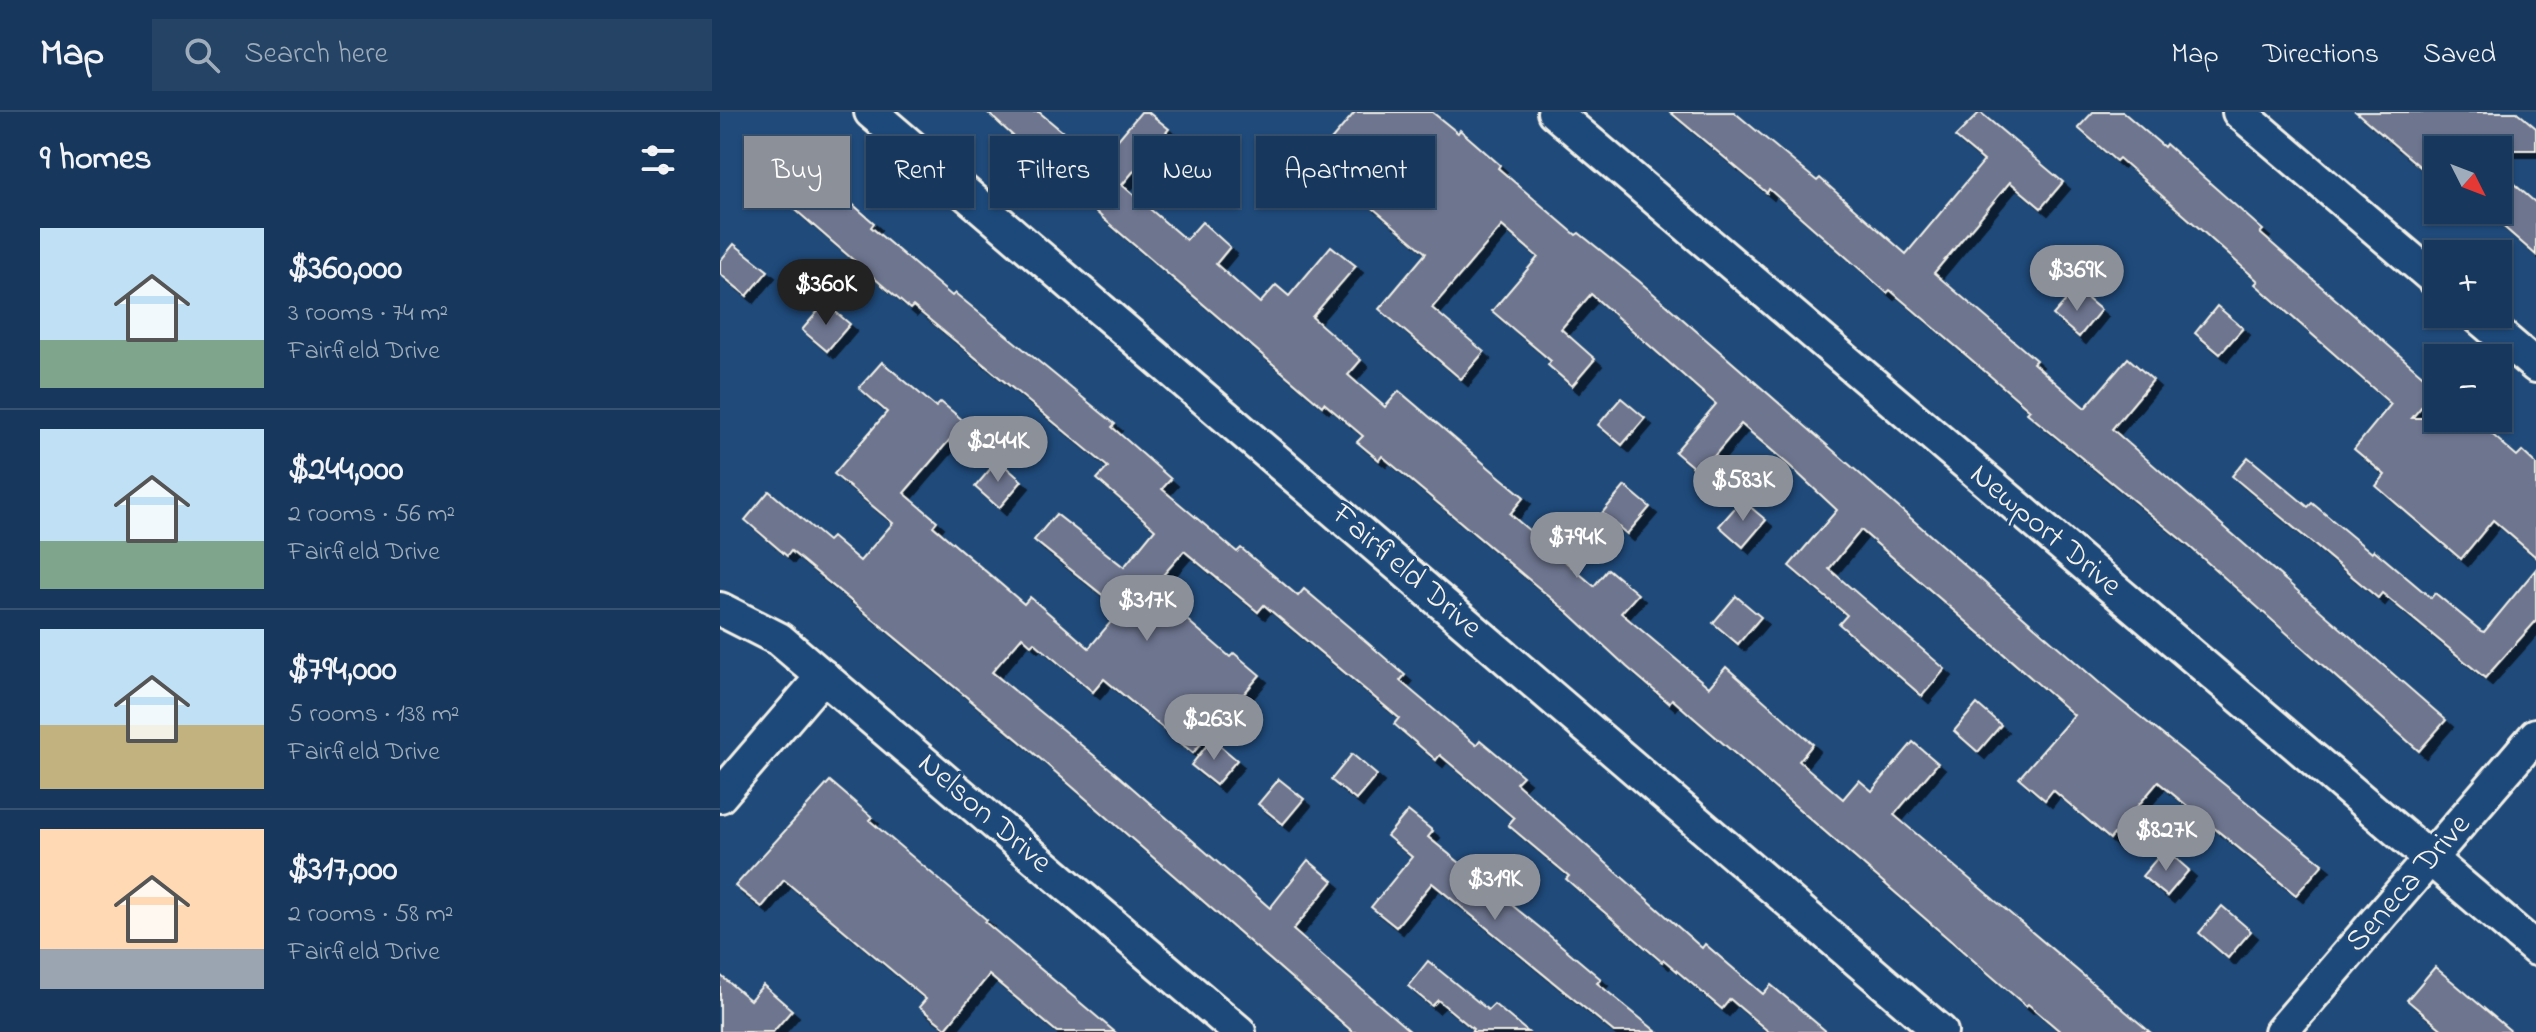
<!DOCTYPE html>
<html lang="en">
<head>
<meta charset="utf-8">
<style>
	body { margin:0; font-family:"Indie Flower",sans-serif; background:#244365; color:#f1f3f6; height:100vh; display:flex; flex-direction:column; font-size:30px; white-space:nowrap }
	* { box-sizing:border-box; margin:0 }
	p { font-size:26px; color:#9eacbb }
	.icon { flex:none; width:44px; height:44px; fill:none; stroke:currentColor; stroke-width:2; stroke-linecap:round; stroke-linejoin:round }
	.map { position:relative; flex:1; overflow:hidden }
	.details { display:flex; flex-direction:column; background:#17385c; width:720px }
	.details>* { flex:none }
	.hud { position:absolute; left:24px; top:24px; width:760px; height:72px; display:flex; gap:16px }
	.needle { width:52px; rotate:132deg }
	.buttons { position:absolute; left:1704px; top:24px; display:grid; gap:16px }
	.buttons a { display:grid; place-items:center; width:88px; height:88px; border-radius:0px; background:#17385c; box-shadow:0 2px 6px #0004,0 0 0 2px #365272; font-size:40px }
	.price { position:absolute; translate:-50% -68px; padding:0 18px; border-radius:28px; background:#8c9099; color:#fff; font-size:26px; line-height:52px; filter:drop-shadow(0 2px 4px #0008) }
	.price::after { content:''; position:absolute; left:50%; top:48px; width:24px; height:18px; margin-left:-12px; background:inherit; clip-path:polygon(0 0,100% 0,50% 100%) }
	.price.on { background:#222; color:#fff }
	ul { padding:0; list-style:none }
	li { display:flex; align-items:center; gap:24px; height:200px; padding:0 40px }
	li+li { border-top:2px solid #365272 }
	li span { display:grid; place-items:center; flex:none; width:224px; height:160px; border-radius:0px; color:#555 }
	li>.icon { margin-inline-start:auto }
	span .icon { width:96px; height:96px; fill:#fffc; stroke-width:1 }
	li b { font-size:34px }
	h2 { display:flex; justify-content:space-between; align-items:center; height:96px; padding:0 40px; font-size:34px }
	.chip { padding:0 28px; border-radius:0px; background:#17385c; box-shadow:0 2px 6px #0004,0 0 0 2px #365272; font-size:28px; line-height:72px }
	.chip.on { background:#8c9099; color:#fff }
	header { display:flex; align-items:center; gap:48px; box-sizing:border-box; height:112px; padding:0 40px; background:#17385c; border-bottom:2px solid #365272 }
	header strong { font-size:38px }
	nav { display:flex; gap:44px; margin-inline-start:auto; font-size:28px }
	.search { width:560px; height:72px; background:#244365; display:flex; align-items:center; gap:20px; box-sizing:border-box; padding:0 28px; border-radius:0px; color:#9eacbb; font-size:30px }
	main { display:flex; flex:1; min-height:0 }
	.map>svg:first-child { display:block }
	.building { fill:#6d758f; stroke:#f4f1e8; stroke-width:2; filter:url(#shadow) }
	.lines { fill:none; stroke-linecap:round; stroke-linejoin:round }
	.minor-casing { stroke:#f4f1e8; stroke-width:38 }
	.minor { stroke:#1f4a7a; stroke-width:32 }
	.labels { text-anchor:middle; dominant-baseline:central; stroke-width:6; stroke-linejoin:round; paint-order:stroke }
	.street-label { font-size:32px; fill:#f4f1e8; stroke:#1f4a7a }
</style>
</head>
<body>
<header>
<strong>Map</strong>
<div class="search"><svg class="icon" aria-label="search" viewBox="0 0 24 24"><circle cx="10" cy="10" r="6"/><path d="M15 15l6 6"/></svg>Search here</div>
<nav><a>Map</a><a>Directions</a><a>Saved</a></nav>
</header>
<main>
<section class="details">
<h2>9 homes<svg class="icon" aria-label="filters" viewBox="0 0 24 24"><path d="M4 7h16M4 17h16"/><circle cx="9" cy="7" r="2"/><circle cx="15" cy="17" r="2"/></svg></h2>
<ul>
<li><span style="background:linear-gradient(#bfe0f5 70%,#7fa58c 0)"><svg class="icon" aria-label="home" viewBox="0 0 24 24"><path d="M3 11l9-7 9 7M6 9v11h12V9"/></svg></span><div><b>$360,000</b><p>3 rooms · 74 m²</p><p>Fairfield Drive</p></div></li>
<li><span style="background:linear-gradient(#bfe0f5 70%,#7fa58c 0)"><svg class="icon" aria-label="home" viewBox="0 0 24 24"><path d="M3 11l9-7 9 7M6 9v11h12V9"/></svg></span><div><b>$244,000</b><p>2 rooms · 56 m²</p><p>Fairfield Drive</p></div></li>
<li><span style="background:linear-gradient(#bfe0f5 60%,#c2b280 0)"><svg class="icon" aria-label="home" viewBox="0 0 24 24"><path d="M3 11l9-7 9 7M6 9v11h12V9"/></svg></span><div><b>$794,000</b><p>5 rooms · 138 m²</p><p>Fairfield Drive</p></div></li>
<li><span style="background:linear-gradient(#ffd9b3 75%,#9aa5b1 0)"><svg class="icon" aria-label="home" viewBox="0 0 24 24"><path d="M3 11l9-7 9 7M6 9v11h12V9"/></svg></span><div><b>$317,000</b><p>2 rooms · 58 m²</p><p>Fairfield Drive</p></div></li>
</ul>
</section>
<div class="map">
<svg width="1816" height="920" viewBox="0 0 1816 920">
	<defs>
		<filter id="shadow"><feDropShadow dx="7" dy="7" stdDeviation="0" flood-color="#0009"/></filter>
	</defs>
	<rect width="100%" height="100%" fill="#1f4a7a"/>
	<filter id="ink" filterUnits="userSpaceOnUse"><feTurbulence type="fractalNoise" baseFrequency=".0125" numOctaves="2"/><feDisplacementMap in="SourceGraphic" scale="16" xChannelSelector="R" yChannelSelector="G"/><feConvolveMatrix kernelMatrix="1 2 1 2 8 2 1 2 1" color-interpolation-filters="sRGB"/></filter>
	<g filter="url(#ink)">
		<g class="building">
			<polygon points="267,0 319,0 379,50 421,0 428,0 449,17 402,73 466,128 482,110 510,135 496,152 540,191 556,173 569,184 611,134 636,154 592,205 641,248 628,263 665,295 679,279 774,360 804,385 790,402 874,474 888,457 918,482 901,501 989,575 1006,555 1093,632 1079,649 1123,687 1139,668 1152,679 1193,630 1218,651 1174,703 1430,920 1341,920 1308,892 1306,894 952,587 949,591 907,555 850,502 662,344 659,348 637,330 643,324 604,291 602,294 385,108"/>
			<polygon points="635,0 712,0 738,21 740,18 780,53 778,56 856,123 859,121 919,169 1391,581 1603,752 1576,783 1438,670 1390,727 1333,678 1325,688 1299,666 1354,603 1141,418 1109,457 1225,557 1202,584 1119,512 1127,503 1069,454 1117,398 1070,354 1021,312 980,361 955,340 996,292 871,182 841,217 875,247 852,274 828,253 831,249 772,199 818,145 782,114 712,196 764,240 741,267 659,197 706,141 595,47"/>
			<polygon points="950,0 1014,0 1097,69 1100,66 1186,142 1264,49 1235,25 1260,0 1343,70 1321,96 1290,70 1214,161 1316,248 1313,251 1365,296 1408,246 1433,268 1392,317 1726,608 1699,639 1469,434 1307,301 1310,298 1232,231 1170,178 1167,181 1049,77 1047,81"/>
			<polygon points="1373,0 1403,0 1444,35 1446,32 1543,118 1540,121 1717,276 1692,306 1753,306 1797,344 1802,339 1816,352 1816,445 1773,408 1741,447 1656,374 1665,363 1634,337 1671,292 1535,172 1538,169 1479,116 1399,46 1396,49 1358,16"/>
			<polygon points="1636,0 1797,0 1816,16 1816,38 1718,38 1718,70"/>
			<polygon points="98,62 154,111 151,115 232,184 235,181 395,312 392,315 451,367 442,377 517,440 521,436 578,484 584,477 642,526 685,563 680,569 756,633 760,628 803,664 796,671 982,836 985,832 1043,882 1051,873 1107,920 1049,920 1010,887 1002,897 944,848 942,850 846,767 849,764 788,713 794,706 720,643 716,648 674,612 679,606 544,493 538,500 464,439 431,477 510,545 514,541 540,563 473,641 384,567 373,580 314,530 311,533 302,525 272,560 393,659 550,796 588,748 613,769 573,818 691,920 633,920 308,636 71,439 67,444 25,408 49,379 108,429 112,425 140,449 173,411 114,362 167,300 139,276 162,250 216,295 221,290 245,310 184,381 217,409 213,414 304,492 310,485 369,536 401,498 314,428 336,402 404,455 435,417 377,367 388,355 193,194 190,197 71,94"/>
			<polygon points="1794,72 1816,91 1816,143 1769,102 1778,98 1778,91"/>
			<polygon points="14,132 48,159 27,184 0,162 0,149"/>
			<polygon points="1356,177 1381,198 1359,225 1333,203"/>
			<polygon points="105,191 130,212 107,239 82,218"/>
			<polygon points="1497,194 1523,216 1500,242 1475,221"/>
			<polygon points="901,286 925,306 902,333 878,313"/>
			<polygon points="1528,345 1588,395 1592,391 1652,441 1654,438 1711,486 1715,481 1761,519 1764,520 1816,457 1816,509 1765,566 1662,481 1658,486 1512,364"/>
			<polygon points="278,348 302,369 279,396 255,375"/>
			<polygon points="905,374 930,395 907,422 882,401"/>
			<polygon points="1022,388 1046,408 1023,435 999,414"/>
			<polygon points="1016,484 1041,505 1018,532 993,511"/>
			<polygon points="1257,592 1281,613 1258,640 1234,619"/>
			<polygon points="492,627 517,648 496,673 471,653"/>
			<polygon points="632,642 657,663 636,688 611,668"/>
			<polygon points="559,667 584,687 563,712 538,692"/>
			<polygon points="110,669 152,705 149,708 267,808 265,810 395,920 337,920 269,863 226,916 199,895 206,887 64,768 42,795 15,774"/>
			<polygon points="688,699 713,719 708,725 824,819 881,867 877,871 937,920 894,920 712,771 676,815 651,795 692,745 667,724"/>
			<polygon points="1445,737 1469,758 1447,784 1422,764"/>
			<polygon points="1502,794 1531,819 1508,846 1479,821"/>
			<polygon points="708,849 768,898 774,892 808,920 751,920 753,917 718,888 712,894 688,874"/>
			<polygon points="1715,855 1792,920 1725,920 1687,888"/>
			<polygon points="0,863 30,888 43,873 72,898 53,920 0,920"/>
		</g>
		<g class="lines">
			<defs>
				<g id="minor">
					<polyline points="151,0 1221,920"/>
					<polyline points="834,0 1816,837"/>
					<polyline points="1519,0 1718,170"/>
					<polyline points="1755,202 1816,254"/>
					<polyline points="0,497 59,527 519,920"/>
					<polyline points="0,684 103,564"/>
					<polyline points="1561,920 1816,623"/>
				</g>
			</defs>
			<use href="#minor" class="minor-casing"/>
			<use href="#minor" class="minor"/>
		</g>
	</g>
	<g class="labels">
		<g class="street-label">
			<text transform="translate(1325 419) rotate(40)">Newport Drive</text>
			<text transform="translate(686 460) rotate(41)">Fairfield Drive</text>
			<text transform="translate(264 702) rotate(41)">Nelson Drive</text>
			<text transform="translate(1689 772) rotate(-49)">Seneca Drive</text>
		</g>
	</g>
</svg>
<div class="buttons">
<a><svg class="needle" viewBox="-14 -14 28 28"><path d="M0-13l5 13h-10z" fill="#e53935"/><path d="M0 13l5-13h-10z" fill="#9eacbb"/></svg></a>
<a>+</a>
<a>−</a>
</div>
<b class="price" style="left:1357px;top:201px">$369K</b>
<b class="price on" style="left:106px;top:215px">$360K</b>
<b class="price" style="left:278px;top:372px">$244K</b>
<b class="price" style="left:1023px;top:411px">$583K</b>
<b class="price" style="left:857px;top:468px">$794K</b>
<b class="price" style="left:427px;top:531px">$317K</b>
<b class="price" style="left:494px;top:650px">$263K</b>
<b class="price" style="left:1446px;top:761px">$827K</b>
<b class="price" style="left:775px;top:810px">$319K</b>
<div class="hud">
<a class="chip on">Buy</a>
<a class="chip">Rent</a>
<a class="chip">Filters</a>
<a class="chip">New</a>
<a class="chip">Apartment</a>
</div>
</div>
</main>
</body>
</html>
